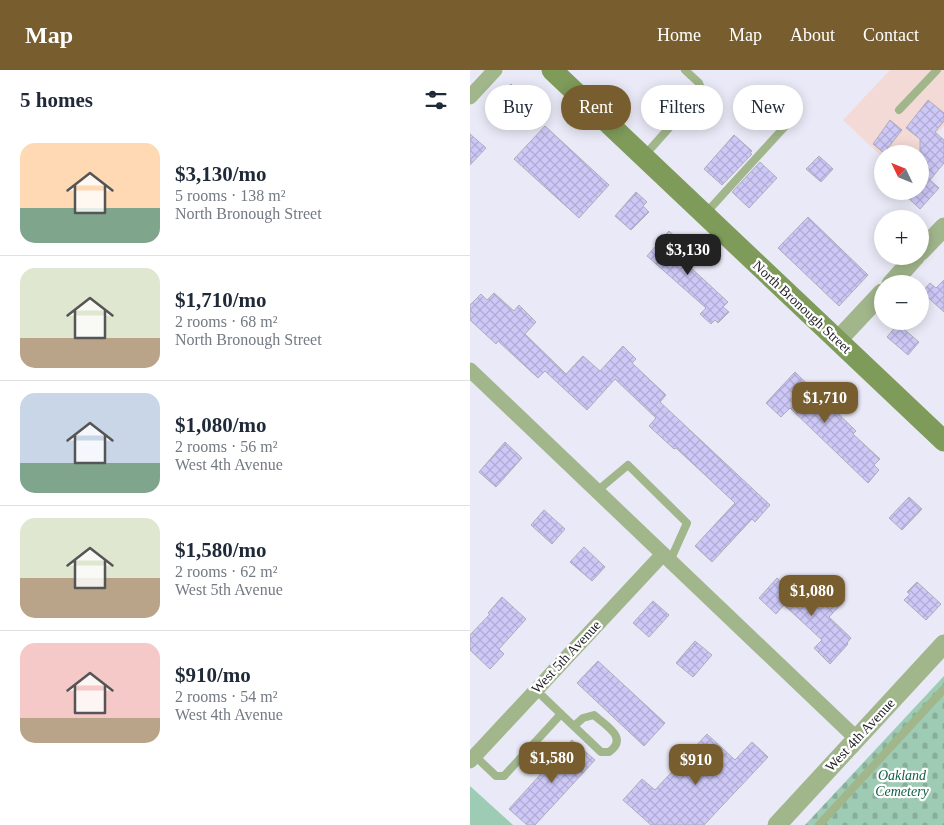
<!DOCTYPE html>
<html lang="en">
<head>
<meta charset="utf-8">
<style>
	body { margin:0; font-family:Georgia,serif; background:#f6f6f7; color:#1f2937; height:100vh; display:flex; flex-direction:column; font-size:19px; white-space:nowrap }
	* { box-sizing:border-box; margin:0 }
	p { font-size:16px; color:#747a83 }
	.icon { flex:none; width:28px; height:28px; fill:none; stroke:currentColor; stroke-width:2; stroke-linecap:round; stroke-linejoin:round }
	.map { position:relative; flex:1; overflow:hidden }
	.sheet { display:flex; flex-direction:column; background:#fff; width:470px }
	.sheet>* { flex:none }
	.top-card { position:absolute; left:15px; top:15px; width:384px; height:45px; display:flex; gap:10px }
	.needle { width:32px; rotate:313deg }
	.tools { position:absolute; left:404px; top:75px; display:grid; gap:10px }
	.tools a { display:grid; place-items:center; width:55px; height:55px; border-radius:50%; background:#fff; box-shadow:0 2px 12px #0003; font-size:25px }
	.price { position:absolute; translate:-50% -42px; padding:0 11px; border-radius:10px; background:#785e2f; color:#fff; font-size:16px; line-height:32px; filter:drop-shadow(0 1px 2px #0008) }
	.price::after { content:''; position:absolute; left:50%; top:30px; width:15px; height:11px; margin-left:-8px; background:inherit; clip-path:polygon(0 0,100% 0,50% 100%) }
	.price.on { background:#222; color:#fff }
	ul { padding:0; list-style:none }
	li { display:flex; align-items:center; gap:15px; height:125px; padding:0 20px }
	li+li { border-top:1px solid #e0e1e3 }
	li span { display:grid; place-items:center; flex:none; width:140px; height:100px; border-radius:15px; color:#555 }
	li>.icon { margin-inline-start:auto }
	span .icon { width:60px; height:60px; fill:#fffc; stroke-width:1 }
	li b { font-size:21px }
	h2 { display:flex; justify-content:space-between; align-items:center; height:60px; padding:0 20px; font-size:21px }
	.chip { padding:0 18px; border-radius:22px; background:#fff; box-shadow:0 2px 12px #0003; font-size:18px; line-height:45px }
	.chip.on { background:#785e2f; color:#fff }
	header { display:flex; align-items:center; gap:30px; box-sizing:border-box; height:70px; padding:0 25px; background:#785e2f; color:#fff }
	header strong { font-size:24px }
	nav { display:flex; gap:28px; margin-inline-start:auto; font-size:18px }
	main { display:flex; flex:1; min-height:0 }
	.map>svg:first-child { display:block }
	.commercial { fill:#f4dad7 }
	.cemetery { fill:url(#cemetery-stones) }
	.green { fill:#9ecbb4 }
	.building { fill:url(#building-cross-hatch); stroke:#aeadba }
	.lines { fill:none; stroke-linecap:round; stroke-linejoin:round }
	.service { stroke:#a1b68b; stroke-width:8 }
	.minor { stroke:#a1b68b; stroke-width:15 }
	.tertiary { stroke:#a1b68b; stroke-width:19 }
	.secondary { stroke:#7e9b5a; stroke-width:21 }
	.labels { text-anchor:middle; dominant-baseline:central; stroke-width:4.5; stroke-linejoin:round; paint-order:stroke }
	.street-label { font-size:14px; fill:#1f1e23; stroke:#fff }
	.park-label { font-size:14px; font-style:italic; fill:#0e5f41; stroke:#fff }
</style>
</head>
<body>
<header>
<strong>Map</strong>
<nav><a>Home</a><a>Map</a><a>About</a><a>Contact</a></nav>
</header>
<main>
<section class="sheet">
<h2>5 homes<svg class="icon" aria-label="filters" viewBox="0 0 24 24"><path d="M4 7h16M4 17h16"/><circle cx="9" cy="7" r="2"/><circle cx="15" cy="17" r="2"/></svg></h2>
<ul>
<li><span style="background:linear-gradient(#ffd9b3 65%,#7fa58c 0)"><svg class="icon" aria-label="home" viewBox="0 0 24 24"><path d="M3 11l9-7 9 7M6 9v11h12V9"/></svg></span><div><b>$3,130/mo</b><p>5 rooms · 138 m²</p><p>North Bronough Street</p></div></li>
<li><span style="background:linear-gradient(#dfe7d0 70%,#b9a48a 0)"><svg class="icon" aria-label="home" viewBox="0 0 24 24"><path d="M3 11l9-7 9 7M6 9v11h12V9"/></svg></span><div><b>$1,710/mo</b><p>2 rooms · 68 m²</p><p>North Bronough Street</p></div></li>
<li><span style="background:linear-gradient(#c9d6e8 70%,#7fa58c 0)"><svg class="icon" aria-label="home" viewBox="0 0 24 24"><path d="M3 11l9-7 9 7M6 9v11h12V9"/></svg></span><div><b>$1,080/mo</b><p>2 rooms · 56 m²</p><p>West 4th Avenue</p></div></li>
<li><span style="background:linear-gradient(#dfe7d0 60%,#b9a48a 0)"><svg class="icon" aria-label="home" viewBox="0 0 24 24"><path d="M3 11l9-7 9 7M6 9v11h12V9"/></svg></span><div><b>$1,580/mo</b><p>2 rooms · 62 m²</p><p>West 5th Avenue</p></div></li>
<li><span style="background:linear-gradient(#f6c9c9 75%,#b9a48a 0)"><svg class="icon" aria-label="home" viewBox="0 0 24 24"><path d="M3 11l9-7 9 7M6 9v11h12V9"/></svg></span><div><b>$910/mo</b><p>2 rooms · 54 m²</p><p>West 4th Avenue</p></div></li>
</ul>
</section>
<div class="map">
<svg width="474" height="755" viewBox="0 0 474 755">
	<defs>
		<pattern id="cemetery-stones" width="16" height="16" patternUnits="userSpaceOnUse" patternTransform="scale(1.25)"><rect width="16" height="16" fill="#9ecbb4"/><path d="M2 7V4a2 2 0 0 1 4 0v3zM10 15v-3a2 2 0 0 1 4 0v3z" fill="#88ae9a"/></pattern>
		<pattern id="building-cross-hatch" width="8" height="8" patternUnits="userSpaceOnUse" patternTransform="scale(1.25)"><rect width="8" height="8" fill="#cdc8f7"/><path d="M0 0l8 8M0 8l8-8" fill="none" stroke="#b0abd3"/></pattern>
	</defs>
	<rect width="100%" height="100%" fill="#eae9f7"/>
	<polygon class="commercial" points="420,0 474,0 474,56 448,84 412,84 412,87 373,50"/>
	<polygon class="cemetery" points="474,606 474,755 335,755"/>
	<polygon class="green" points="0,716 43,755 0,755"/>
	<g class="building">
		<polygon points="41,14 59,30 37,56 18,40"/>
		<polygon points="458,30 474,43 474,51 465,62 474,70 474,93 460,110 469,118 450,139 431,121 450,121 450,69 436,58"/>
		<polygon points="420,50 432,60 414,83 403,74"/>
		<polygon points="75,56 139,115 109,148 44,89"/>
		<polygon points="0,64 16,78 0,95"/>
		<polygon points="264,65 282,81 280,83 282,84 252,115 234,99"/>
		<polygon points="349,86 363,99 351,112 336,99"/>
		<polygon points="290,92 307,108 279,138 262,122"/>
		<polygon points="166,122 177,132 173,136 179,142 161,160 145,146"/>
		<polygon points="338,147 398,205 369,236 308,178"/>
		<polygon points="199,161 227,186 219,196 258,232 253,237 259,242 248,253 245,250 241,254 230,244 236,238 177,186"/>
		<polygon points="474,210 474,242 452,222 460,213 466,218"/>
		<polygon points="24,223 44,241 49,235 66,252 55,264 96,304 113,286 130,301 153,276 166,289 162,293 196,325 190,332 300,435 285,452 282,449 242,492 225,476 265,433 206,378 204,379 179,356 186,348 145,309 117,340 75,301 68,308 28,271 26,274 0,250 0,235 11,224 17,230"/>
		<polygon points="428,254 449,272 438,285 417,267"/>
		<polygon points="325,302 386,361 383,364 410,389 404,395 409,400 398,413 320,338 311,347 296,333"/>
		<polygon points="35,372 52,388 26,417 9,402"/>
		<polygon points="439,427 452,439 432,460 419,448"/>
		<polygon points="74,440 95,459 82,474 61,455"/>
		<polygon points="114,477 135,497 122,511 100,492"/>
		<polygon points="307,508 341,540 362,518 375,530 359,547 381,568 377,573 378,574 360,594 344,578 352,570 314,535 306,544 289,528"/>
		<polygon points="447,512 471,534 456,550 434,530 440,524 437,522"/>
		<polygon points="32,527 56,549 29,579 34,584 20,599 0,580 0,565 20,544 18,543"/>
		<polygon points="183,531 199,545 179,567 163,553"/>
		<polygon points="225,571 242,585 223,607 206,593"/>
		<polygon points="128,591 195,653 174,676 107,613"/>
		<polygon points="237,664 265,690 282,672 298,687 234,755 181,755 153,730 172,709 185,720"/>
		<polygon points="102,670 125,690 65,755 57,755 39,739"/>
	</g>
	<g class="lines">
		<g class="service">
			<polyline points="429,40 467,0"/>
			<polyline points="175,85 230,23 231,18 229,13 215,0"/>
			<polyline points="235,144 319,52"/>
			<polyline points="127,421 158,395 217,453 200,491"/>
			<path d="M 91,644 L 131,682 L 139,682 C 159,668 136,656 124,645 L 113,648 L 104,656"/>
			<polyline points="5,686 26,706 34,706 91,644 66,620"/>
			<polyline points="349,755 474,619"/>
		</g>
		<g class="minor">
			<polyline points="0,27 25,0"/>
			<polyline points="0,300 387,669"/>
			<polyline points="0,691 193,484"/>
		</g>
		<g class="tertiary">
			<polyline points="450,182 474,157"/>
			<polyline points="421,214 446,186"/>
			<polyline points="368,270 412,223"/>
			<polyline points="307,755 474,574"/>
		</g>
		<polyline class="secondary" points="82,0 474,371"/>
	</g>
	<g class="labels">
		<g class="street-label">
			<text transform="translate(332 237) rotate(43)">North Bronough Street</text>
			<text transform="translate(96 587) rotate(-47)">West 5th Avenue</text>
			<text transform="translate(390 665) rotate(-47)">West 4th Avenue</text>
		</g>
		<g class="park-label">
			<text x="432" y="705">Oakland<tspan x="432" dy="16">Cemetery</tspan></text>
		</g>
	</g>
</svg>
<div class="tools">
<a><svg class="needle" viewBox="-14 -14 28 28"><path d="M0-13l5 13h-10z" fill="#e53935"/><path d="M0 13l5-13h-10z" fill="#747a83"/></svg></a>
<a>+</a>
<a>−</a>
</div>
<b class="price on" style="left:218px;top:206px">$3,130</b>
<b class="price" style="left:355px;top:354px">$1,710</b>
<b class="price" style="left:342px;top:547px">$1,080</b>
<b class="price" style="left:82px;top:714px">$1,580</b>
<b class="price" style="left:226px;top:716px">$910</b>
<div class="top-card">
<a class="chip">Buy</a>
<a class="chip on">Rent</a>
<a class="chip">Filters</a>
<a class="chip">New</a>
</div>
</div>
</main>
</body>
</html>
